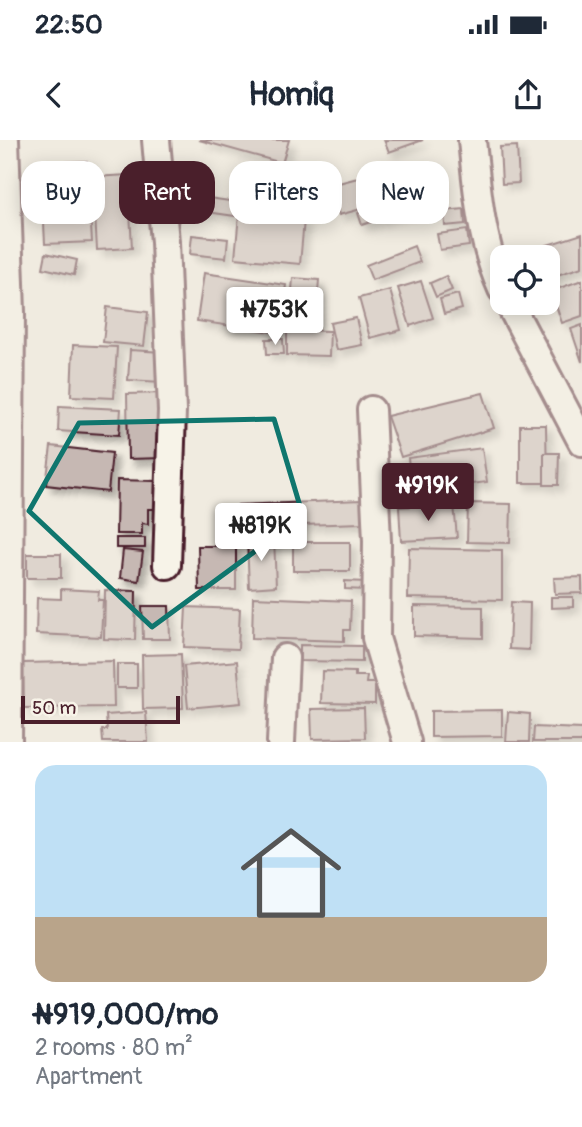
<!DOCTYPE html>
<html lang="en">
<head>
<meta charset="utf-8">
<style>
	body { margin:0; font-family:Pangolin,sans-serif; background:#f6f6f7; color:#1f2937; height:100vh; display:flex; flex-direction:column; font-size:26px; white-space:nowrap }
	* { box-sizing:border-box; margin:0 }
	p { font-size:23px; color:#747a83 }
	.icon { flex:none; width:38px; height:38px; fill:none; stroke:currentColor; stroke-width:2; stroke-linecap:round; stroke-linejoin:round }
	.map { position:relative; height:602px; overflow:hidden }
	.sheet { display:flex; flex-direction:column; background:#fff; flex:1 }
	.sheet>* { flex:none }
	.banner { position:absolute; left:21px; top:21px; width:541px; height:63px; display:flex; gap:14px }
	.buttons { position:absolute; left:490px; top:105px; display:grid; gap:14px }
	.buttons a { display:grid; place-items:center; width:70px; height:70px; border-radius:14px; background:#fff; box-shadow:0 4px 18px #0003; font-size:35px }
	.scale { position:absolute; left:21px; bottom:18px; width:159px; box-sizing:border-box; padding-left:7px; border:4px solid #4a1f2b; border-top:0; font-size:19px; line-height:24px; white-space:nowrap; color:#4a1f2b; -webkit-text-stroke:5px #f7f3e8; paint-order:stroke }
	.price { position:absolute; translate:-50% -60px; padding:0 16px; border-radius:7px; background:#fff; color:#222; font-size:23px; line-height:46px; filter:drop-shadow(0 2px 4px #0008) }
	.price::after { content:''; position:absolute; left:50%; top:42px; width:21px; height:16px; margin-left:-10px; background:inherit; clip-path:polygon(0 0,100% 0,50% 100%) }
	.price.current { background:#4a1f2b; color:#fff }
	ul { padding:0; list-style:none }
	li { display:grid; align-content:center; gap:14px; height:371px; padding:0 35px }
	li span { display:grid; place-items:center; height:217px; border-radius:21px; color:#555 }
	li>.icon { margin-inline-start:auto }
	span .icon { width:126px; height:126px; fill:#fffc; stroke-width:1 }
	li b { font-size:30px }
	.tag { padding:0 24px; border-radius:21px; background:#fff; box-shadow:0 4px 18px #0003; font-size:24px; line-height:63px }
	.tag.current { background:#4a1f2b; color:#fff }
	.status { display:flex; justify-content:space-between; align-items:center; height:49px; padding:0 35px; background:#fff; direction:ltr }
	.status svg { height:19px; fill:currentColor }
	header { display:flex; justify-content:space-between; align-items:center; height:91px; padding:0 35px; background:#fff; font-size:32px; font-weight:700 }
	.map>svg:first-child { display:block }
	.building { fill:#c6b8b3; stroke:#4a1f2b; stroke-width:2; filter:url(#shadow) }
	.lines { fill:none; stroke-linecap:round; stroke-linejoin:round }
	.street-casing { stroke:#4a1f2b; stroke-width:32 }
	.street { stroke:#f7f3e8; stroke-width:26 }
	.marked { fill:none; stroke:#0f766e; stroke-width:5; stroke-linejoin:round }
</style>
</head>
<body>
<div class="status"><b>22:50</b><svg viewBox="0 0 49 12"><path d="M0 12V9h3v3zM5 12V6h3v6zM10 12V3h3v9zM15 12V0h3v12zM26 1h20v11H26zM47 4h2v5h-2z"/></svg></div>
<header><svg class="icon" aria-label="back" viewBox="0 0 24 24"><path d="M15 5l-7 7 7 7"/></svg>Homiq<svg class="icon" aria-label="share" viewBox="0 0 24 24"><path d="M12 15V3M7 8l5-5 5 5M5 13v7h14v-7"/></svg></header>
<div class="map">
<svg width="582" height="602" viewBox="0 0 582 602">
	<defs>
		<filter id="shadow"><feDropShadow dx="6" dy="6" stdDeviation="3.5" flood-color="#0004"/></filter>
	</defs>
	<rect width="100%" height="100%" fill="#f0ebe0"/>
	<filter id="ink" filterUnits="userSpaceOnUse"><feTurbulence type="fractalNoise" baseFrequency=".0143" numOctaves="2"/><feDisplacementMap in="SourceGraphic" scale="14" xChannelSelector="R" yChannelSelector="G"/><feConvolveMatrix kernelMatrix="1 2 1 2 8 2 1 2 1" color-interpolation-filters="sRGB"/></filter>
	<g filter="url(#ink)">
		<g class="building">
			<polygon points="199,0 289,0 282,23"/>
			<polygon points="384,0 423,0 389,12"/>
			<polygon points="517,6 519,43 502,44 500,7"/>
			<polygon points="87,21 92,102 45,104 41,23"/>
			<polygon points="128,35 132,108 97,110 93,37"/>
			<polygon points="369,35 376,65 339,75 331,45"/>
			<polygon points="413,35 419,48 400,57 394,44"/>
			<polygon points="419,51 424,64 362,85 358,73"/>
			<polygon points="188,55 237,62 235,76 186,69"/>
			<polygon points="464,69 465,84 445,86 444,71"/>
			<polygon points="239,74 304,80 300,124 235,118"/>
			<polygon points="467,90 469,106 440,110 437,94"/>
			<polygon points="582,94 582,127 548,138 548,117 520,117 519,114"/>
			<polygon points="192,95 228,99 226,118 190,114"/>
			<polygon points="414,106 420,122 372,140 366,125"/>
			<polygon points="46,113 77,120 74,135 43,128"/>
			<polygon points="204,133 286,145 279,193 197,181"/>
			<polygon points="446,136 452,150 436,157 430,143"/>
			<polygon points="293,138 319,140 315,188 289,186"/>
			<polygon points="582,140 582,176 562,183 551,151"/>
			<polygon points="421,141 433,178 410,186 398,148"/>
			<polygon points="390,150 401,190 370,198 359,158"/>
			<polygon points="458,154 462,169 444,174 440,159"/>
			<polygon points="107,167 148,172 144,206 103,202"/>
			<polygon points="356,178 362,205 336,210 330,183"/>
			<polygon points="582,185 582,222 571,189"/>
			<polygon points="287,190 330,191 329,216 287,215"/>
			<polygon points="266,199 283,199 284,214 267,214"/>
			<polygon points="73,205 117,207 114,258 71,256"/>
			<polygon points="130,210 163,212 162,242 128,240"/>
			<polygon points="164,253 164,318 128,319 127,254"/>
			<polygon points="483,253 494,288 401,317 387,276"/>
			<polygon points="59,266 121,269 119,295 58,291"/>
			<polygon points="520,285 546,285 547,343 520,343"/>
			<polygon points="51,306 112,313 108,352 46,345"/>
			<polygon points="482,308 487,342 412,352 408,318"/>
			<polygon points="544,313 559,313 558,345 544,345"/>
			<polygon points="117,340 156,341 155,369 148,369 148,384 142,383 142,394 116,394"/>
			<polygon points="361,360 362,383 239,387 238,365"/>
			<polygon points="468,363 511,364 510,403 467,402"/>
			<polygon points="454,364 457,398 401,401 399,367"/>
			<rect x="116" y="398" width="29" height="10"/>
			<polygon points="274,398 276,446 249,448 247,399"/>
			<rect x="293" y="402" width="57" height="29"/>
			<polygon points="198,406 236,406 236,450 199,450"/>
			<polygon points="409,408 502,410 502,460 408,458"/>
			<polygon points="123,410 143,412 139,441 120,438"/>
			<rect x="27" y="414" width="34" height="24"/>
			<polygon points="582,437 582,453 555,454 554,438"/>
			<polygon points="345,441 366,442 365,450 345,449"/>
			<polygon points="61,449 99,451 98,460 103,460 101,497 36,494 37,458 61,459"/>
			<polygon points="105,450 136,451 135,500 104,499"/>
			<polygon points="253,457 351,461 350,490 344,490 344,501 252,498"/>
			<polygon points="551,457 573,457 573,467 551,468"/>
			<polygon points="511,462 530,463 529,510 509,509"/>
			<polygon points="142,466 169,466 170,499 143,499"/>
			<polygon points="414,466 483,467 483,498 414,496"/>
			<polygon points="186,467 240,469 238,509 184,507"/>
			<polygon points="300,505 362,506 362,522 300,521"/>
			<polygon points="181,514 183,568 143,569 142,515"/>
			<polygon points="113,521 114,567 24,568 23,523"/>
			<polygon points="237,521 241,563 188,568 184,526"/>
			<rect x="117" y="524" width="20" height="24"/>
			<polygon points="322,531 355,532 355,536 367,536 366,543 375,543 375,564 321,563"/>
			<polygon points="364,568 365,598 312,599 311,569"/>
			<polygon points="502,570 502,596 431,597 431,571"/>
			<polygon points="146,572 148,602 103,602 102,590 107,590 106,575"/>
			<polygon points="508,572 530,574 529,602 506,602"/>
			<polygon points="534,587 582,589 582,602 533,602"/>
		</g>
		<g class="lines">
			<defs>
				<g id="street">
					<polyline points="5,0 11,172 8,602"/>
					<polyline points="156,0 165,102 172,271 167,425"/>
					<path d="M 472,0 C 477,50 481,103 502,149"/>
					<polyline points="509,163 582,302"/>
					<polyline points="371,270 377,401 376,498 407,602"/>
					<polyline points="281,602 285,518"/>
				</g>
			</defs>
			<use href="#street" class="street-casing"/>
			<use href="#street" class="street"/>
		</g>
	</g>
	<path d="M0 0H582V602H0ZM 274,279 L 303,376 L 152,487 L 29,371 L 79,283 Z" fill="#f0ebe0" fill-opacity=".55" fill-rule="evenodd"/>
	<path class="marked" d="M 274,279 L 303,376 L 152,487 L 29,371 L 79,283 Z"/>
</svg>
<div class="buttons">
<a><svg class="icon" aria-label="locate" viewBox="0 0 24 24"><circle cx="12" cy="12" r="6"/><path d="M12 2v4M12 18v4M2 12h4M18 12h4"/></svg></a>
</div>
<div class="scale">50 m</div>
<b class="price" style="left:275px;top:207px">₦753K</b>
<b class="price current" style="left:428px;top:383px">₦919K</b>
<b class="price" style="left:261px;top:423px">₦819K</b>
<div class="banner">
<a class="tag">Buy</a>
<a class="tag current">Rent</a>
<a class="tag">Filters</a>
<a class="tag">New</a>
</div>
</div>
<section class="sheet">
<ul>
<li><span style="background:linear-gradient(#bfe0f5 70%,#b9a48a 0)"><svg class="icon" aria-label="home" viewBox="0 0 24 24"><path d="M3 11l9-7 9 7M6 9v11h12V9"/></svg></span><div><b>₦919,000/mo</b><p>2 rooms · 80 m²</p><p>Apartment</p></div></li>
</ul>
</section>
</body>
</html>
